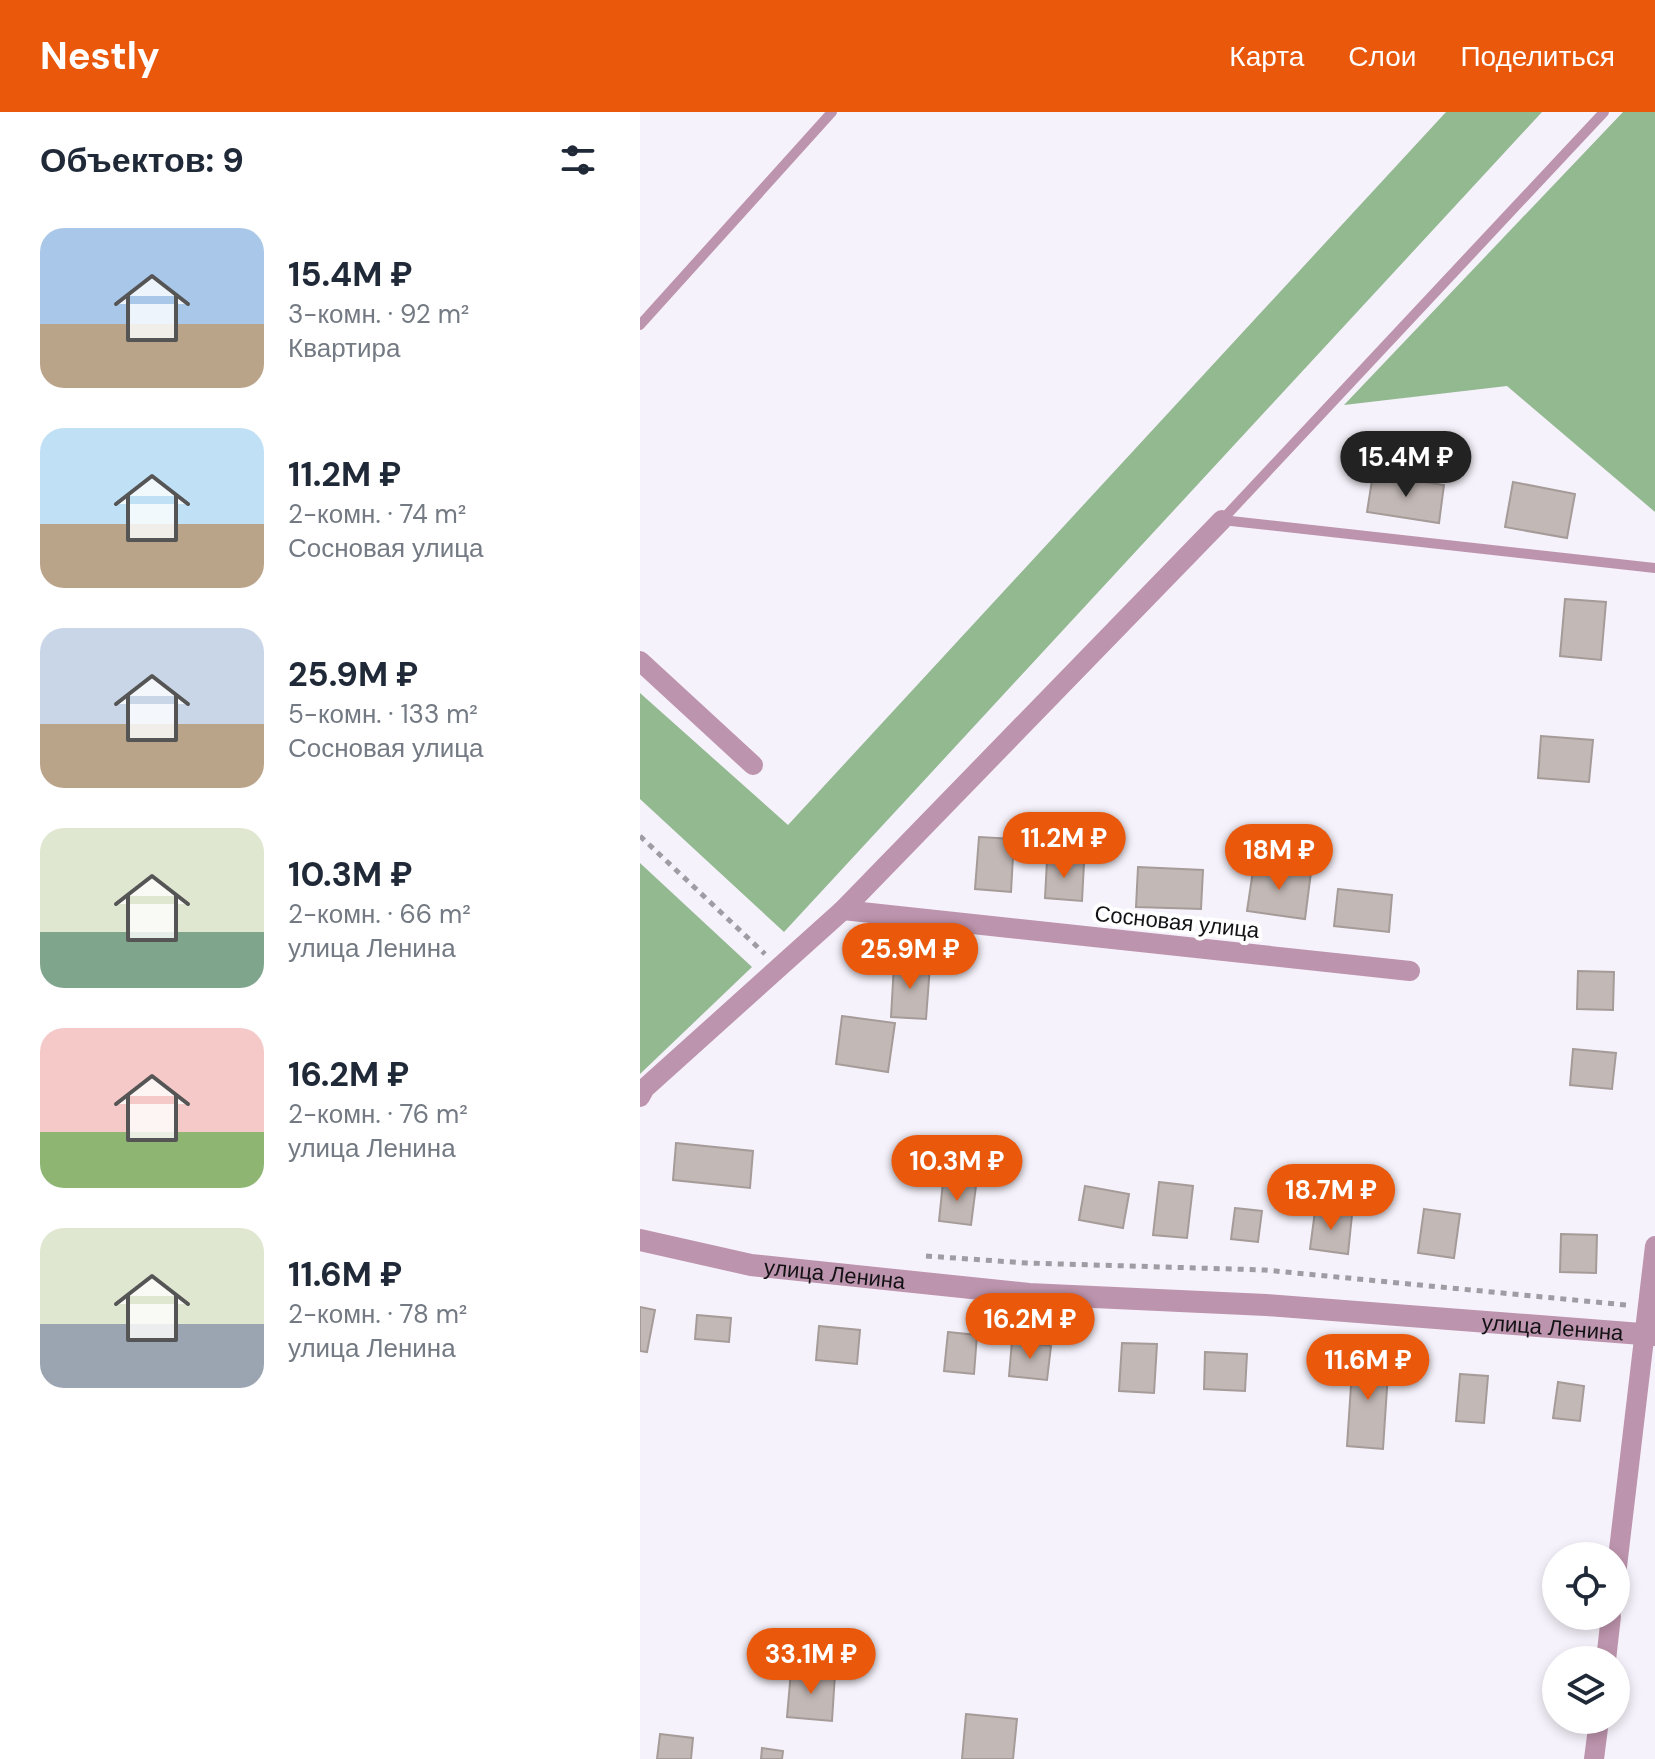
<!DOCTYPE html>
<html lang="ru">
<head>
<meta charset="utf-8">
<style>
	body { margin:0; font-family:"DM Sans",sans-serif; background:#f6f6f7; color:#1f2937; height:100vh; display:flex; flex-direction:column; font-size:30px; white-space:nowrap }
	* { box-sizing:border-box; margin:0 }
	p { font-size:26px; color:#747a83 }
	.icon { flex:none; width:44px; height:44px; fill:none; stroke:currentColor; stroke-width:2; stroke-linecap:round; stroke-linejoin:round }
	.map { position:relative; flex:1; overflow:hidden }
	.panel { display:flex; flex-direction:column; background:#fff; width:640px }
	.panel>* { flex:none }
	.fabs { position:absolute; left:902px; top:1430px; display:grid; gap:16px }
	.fabs a { display:grid; place-items:center; width:88px; height:88px; border-radius:50%; background:#fff; box-shadow:0 4px 12px #0003; font-size:40px }
	.price { position:absolute; translate:-50% -68px; padding:0 18px; border-radius:28px; background:#ea580c; color:#fff; font-size:26px; line-height:52px; filter:drop-shadow(0 2px 4px #0008) }
	.price::after { content:''; position:absolute; left:50%; top:48px; width:24px; height:18px; margin-left:-12px; background:inherit; clip-path:polygon(0 0,100% 0,50% 100%) }
	.price.selected { background:#222; color:#fff }
	ul { padding:0; list-style:none }
	li { display:flex; align-items:center; gap:24px; height:200px; padding:0 40px }
	li span { display:grid; place-items:center; flex:none; width:224px; height:160px; border-radius:24px; color:#555 }
	li>.icon { margin-inline-start:auto }
	span .icon { width:96px; height:96px; fill:#fffc; stroke-width:1 }
	li b { font-size:34px }
	h2 { display:flex; justify-content:space-between; align-items:center; height:96px; padding:0 40px; font-size:34px }
	header { display:flex; align-items:center; gap:48px; box-sizing:border-box; height:112px; padding:0 40px; background:#ea580c; color:#fff }
	header strong { font-size:38px }
	nav { display:flex; gap:44px; margin-inline-start:auto; font-size:28px }
	main { display:flex; flex:1; min-height:0 }
	.map>svg:first-child { display:block }
	.forest { fill:#93b991 }
	.building { fill:#c2b8b5; stroke:#a59b98; stroke-width:2 }
	.lines { fill:none; stroke-linecap:round; stroke-linejoin:round }
	.path { stroke:#9f9ca3; stroke-width:5; stroke-dasharray:6 6; stroke-linecap:butt }
	.service { stroke:#bd94ad; stroke-width:10 }
	.minor { stroke:#bd94ad; stroke-width:20 }
	.tertiary { stroke:#bd94ad; stroke-width:22 }
	.labels { text-anchor:middle; dominant-baseline:central; stroke-width:8; stroke-linejoin:round; paint-order:stroke }
	.street-label { font-size:22px; fill:#131215; stroke:#fff }
</style>
</head>
<body>
<header>
<strong>Nestly</strong>
<nav><a>Карта</a><a>Слои</a><a>Поделиться</a></nav>
</header>
<main>
<section class="panel">
<h2>Объектов: 9<svg class="icon" aria-label="filters" viewBox="0 0 24 24"><path d="M4 7h16M4 17h16"/><circle cx="9" cy="7" r="2"/><circle cx="15" cy="17" r="2"/></svg></h2>
<ul>
<li><span style="background:linear-gradient(#a9c7e8 60%,#b9a48a 0)"><svg class="icon" aria-label="home" viewBox="0 0 24 24"><path d="M3 11l9-7 9 7M6 9v11h12V9"/></svg></span><div><b>15.4M ₽</b><p>3-комн. · 92 m²</p><p>Квартира</p></div></li>
<li><span style="background:linear-gradient(#bfe0f5 60%,#b9a48a 0)"><svg class="icon" aria-label="home" viewBox="0 0 24 24"><path d="M3 11l9-7 9 7M6 9v11h12V9"/></svg></span><div><b>11.2M ₽</b><p>2-комн. · 74 m²</p><p>Сосновая улица</p></div></li>
<li><span style="background:linear-gradient(#c9d6e8 60%,#b9a48a 0)"><svg class="icon" aria-label="home" viewBox="0 0 24 24"><path d="M3 11l9-7 9 7M6 9v11h12V9"/></svg></span><div><b>25.9M ₽</b><p>5-комн. · 133 m²</p><p>Сосновая улица</p></div></li>
<li><span style="background:linear-gradient(#dfe7d0 65%,#7fa58c 0)"><svg class="icon" aria-label="home" viewBox="0 0 24 24"><path d="M3 11l9-7 9 7M6 9v11h12V9"/></svg></span><div><b>10.3M ₽</b><p>2-комн. · 66 m²</p><p>улица Ленина</p></div></li>
<li><span style="background:linear-gradient(#f6c9c9 65%,#8fb573 0)"><svg class="icon" aria-label="home" viewBox="0 0 24 24"><path d="M3 11l9-7 9 7M6 9v11h12V9"/></svg></span><div><b>16.2M ₽</b><p>2-комн. · 76 m²</p><p>улица Ленина</p></div></li>
<li><span style="background:linear-gradient(#dfe7d0 60%,#9aa5b1 0)"><svg class="icon" aria-label="home" viewBox="0 0 24 24"><path d="M3 11l9-7 9 7M6 9v11h12V9"/></svg></span><div><b>11.6M ₽</b><p>2-комн. · 78 m²</p><p>улица Ленина</p></div></li>
</ul>
</section>
<div class="map">
<svg width="1015" height="1647" viewBox="0 0 1015 1647">
	<rect width="100%" height="100%" fill="#f6f2fb"/>
	<g class="forest">
		<polygon points="806,0 902,0 144,820 0,687 0,581 148,713"/>
		<polygon points="983,0 1015,0 1015,400 867,274 704,293"/>
		<polygon points="0,751 112,855 0,962"/>
	</g>
	<g class="building">
		<polygon points="733,362 804,373 799,411 727,400"/>
		<polygon points="873,370 935,382 927,426 865,415"/>
		<polygon points="925,487 966,490 961,548 920,544"/>
		<polygon points="901,624 953,628 949,670 898,666"/>
		<polygon points="339,725 374,727 371,780 335,777"/>
		<polygon points="407,748 444,751 442,789 405,786"/>
		<polygon points="614,752 671,760 665,807 607,799"/>
		<polygon points="498,755 563,758 561,797 496,795"/>
		<polygon points="698,777 752,783 749,820 694,814"/>
		<polygon points="254,852 290,854 286,907 251,905"/>
		<polygon points="938,859 974,860 973,898 937,897"/>
		<polygon points="202,904 255,911 248,960 196,952"/>
		<polygon points="933,937 976,941 972,977 930,973"/>
		<polygon points="36,1031 113,1039 110,1076 33,1068"/>
		<polygon points="303,1070 336,1074 331,1113 299,1109"/>
		<polygon points="519,1070 553,1074 547,1126 513,1123"/>
		<polygon points="445,1074 489,1082 483,1116 439,1108"/>
		<polygon points="595,1096 622,1099 618,1130 591,1127"/>
		<polygon points="784,1097 820,1102 814,1146 778,1141"/>
		<polygon points="675,1099 712,1103 708,1142 670,1137"/>
		<polygon points="921,1122 957,1123 956,1161 920,1160"/>
		<polygon points="0,1195 15,1198 7,1240 0,1239"/>
		<polygon points="57,1203 91,1206 89,1230 55,1227"/>
		<polygon points="179,1214 220,1218 217,1252 176,1248"/>
		<polygon points="308,1220 337,1223 334,1262 304,1259"/>
		<polygon points="372,1229 411,1234 407,1268 369,1264"/>
		<polygon points="482,1231 517,1232 514,1281 479,1279"/>
		<polygon points="565,1240 607,1242 605,1279 564,1277"/>
		<polygon points="713,1243 749,1246 743,1337 707,1334"/>
		<polygon points="820,1262 848,1264 844,1311 816,1309"/>
		<polygon points="918,1270 944,1274 940,1309 913,1306"/>
		<polygon points="151,1559 195,1562 192,1609 147,1605"/>
		<polygon points="326,1602 377,1607 373,1647 322,1647"/>
		<polygon points="20,1622 53,1626 51,1647 17,1647"/>
		<polygon points="122,1636 143,1639 142,1647 121,1647"/>
	</g>
	<g class="lines">
		<g class="path">
			<polyline points="0,724 125,842"/>
			<polyline points="286,1144 387,1151 625,1158 986,1193"/>
		</g>
		<g class="service">
			<polyline points="0,213 192,0"/>
			<polyline points="582,408 964,0"/>
			<polyline points="582,408 1015,456"/>
		</g>
		<g class="minor">
			<polyline points="0,549 113,653"/>
			<polyline points="203,798 770,859"/>
			<polyline points="0,985 5,976 203,798 582,408"/>
			<polyline points="976,1463 1015,1134"/>
			<polyline points="966,1548 971,1504"/>
			<polyline points="954,1647 959,1608"/>
		</g>
		<path class="tertiary" id="s1" d="M 0,1128 L 111,1153 L 389,1182 L 626,1193 L 1015,1223"/>
	</g>
	<g class="labels">
		<g class="street-label">
			<text transform="translate(537 810) rotate(6)">Сосновая улица</text>
			<text stroke="none"><textPath href="#s1" startOffset="198">улица Ленина</textPath></text>
			<text stroke="none"><textPath href="#s1" startOffset="918">улица Ленина</textPath></text>
		</g>
	</g>
</svg>
<div class="fabs">
<a><svg class="icon" aria-label="locate" viewBox="0 0 24 24"><circle cx="12" cy="12" r="6"/><path d="M12 2v4M12 18v4M2 12h4M18 12h4"/></svg></a>
<a><svg class="icon" aria-label="layers" viewBox="0 0 24 24"><path d="M12 4l9 5-9 5-9-5zM3 14l9 5 9-5"/></svg></a>
</div>
<b class="price selected" style="left:766px;top:387px">15.4M ₽</b>
<b class="price" style="left:424px;top:768px">11.2M ₽</b>
<b class="price" style="left:639px;top:780px">18M ₽</b>
<b class="price" style="left:270px;top:879px">25.9M ₽</b>
<b class="price" style="left:317px;top:1091px">10.3M ₽</b>
<b class="price" style="left:691px;top:1120px">18.7M ₽</b>
<b class="price" style="left:390px;top:1249px">16.2M ₽</b>
<b class="price" style="left:728px;top:1290px">11.6M ₽</b>
<b class="price" style="left:171px;top:1584px">33.1M ₽</b>
</div>
</main>
</body>
</html>
